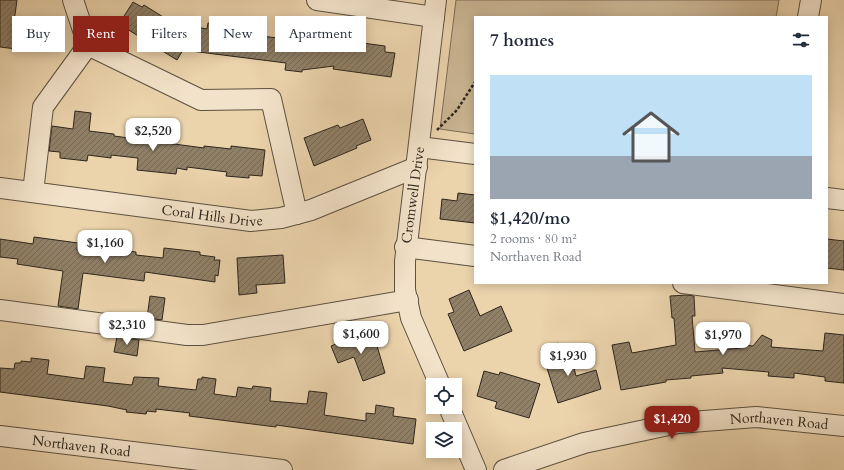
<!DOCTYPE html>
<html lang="en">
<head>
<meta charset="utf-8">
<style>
	body { margin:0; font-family:Cardo,serif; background:#f2f2f3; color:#1f2937; height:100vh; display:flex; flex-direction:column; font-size:15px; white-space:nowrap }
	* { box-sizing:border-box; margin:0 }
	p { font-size:13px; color:#747a83 }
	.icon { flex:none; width:22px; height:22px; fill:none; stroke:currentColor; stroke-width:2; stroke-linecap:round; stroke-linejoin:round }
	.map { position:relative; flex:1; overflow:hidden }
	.panel { position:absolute; left:474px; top:16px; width:354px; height:268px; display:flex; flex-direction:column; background:#fff; border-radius:0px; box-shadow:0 2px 10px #0003 }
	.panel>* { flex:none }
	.guide { position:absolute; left:12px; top:16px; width:380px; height:36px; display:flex; gap:8px }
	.buttons { position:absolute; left:426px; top:378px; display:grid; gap:8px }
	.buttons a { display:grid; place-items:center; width:36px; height:36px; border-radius:0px; background:#fff; box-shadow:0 2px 10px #0003; font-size:20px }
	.price { position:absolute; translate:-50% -34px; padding:0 9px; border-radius:8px; background:#fff; color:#222; font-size:13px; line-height:26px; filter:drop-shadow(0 1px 2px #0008) }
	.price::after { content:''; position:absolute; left:50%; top:24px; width:12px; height:9px; margin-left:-6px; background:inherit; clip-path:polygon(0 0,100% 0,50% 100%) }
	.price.active { background:#8f2418; color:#fff }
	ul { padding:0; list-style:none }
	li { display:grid; align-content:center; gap:8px; height:212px; padding:0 16px }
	li span { display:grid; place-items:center; height:124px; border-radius:0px; color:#555 }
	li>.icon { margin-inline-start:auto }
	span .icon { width:72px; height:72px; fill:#fffc; stroke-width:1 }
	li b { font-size:17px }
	h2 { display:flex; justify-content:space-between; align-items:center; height:48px; padding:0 16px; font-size:17px }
	.chip { padding:0 14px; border-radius:0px; background:#fff; box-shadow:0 2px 10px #0003; font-size:14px; line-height:36px }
	.chip.active { background:#8f2418; color:#fff }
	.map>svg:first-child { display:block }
	.green { fill:#cbb694; stroke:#7c6e58 }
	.building { fill:url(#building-hatch); stroke:#2d261c }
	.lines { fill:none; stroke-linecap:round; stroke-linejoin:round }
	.minor-casing { stroke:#5c5140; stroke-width:22 }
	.path { stroke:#2d261c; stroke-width:2.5; stroke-dasharray:3 2; stroke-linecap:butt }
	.minor { stroke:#f2e2c9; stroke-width:20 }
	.labels { text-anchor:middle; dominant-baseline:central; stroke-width:3; stroke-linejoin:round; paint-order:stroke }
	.street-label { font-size:14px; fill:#2d261c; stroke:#f2e2c9 }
</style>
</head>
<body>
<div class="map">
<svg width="844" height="470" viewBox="0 0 844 470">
	<defs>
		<pattern id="building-hatch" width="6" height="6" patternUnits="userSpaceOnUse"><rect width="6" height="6" fill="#908067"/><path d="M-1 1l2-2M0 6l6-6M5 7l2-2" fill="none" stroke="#766954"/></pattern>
	</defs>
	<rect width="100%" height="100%" fill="#ebd3ac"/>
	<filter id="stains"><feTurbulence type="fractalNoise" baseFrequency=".005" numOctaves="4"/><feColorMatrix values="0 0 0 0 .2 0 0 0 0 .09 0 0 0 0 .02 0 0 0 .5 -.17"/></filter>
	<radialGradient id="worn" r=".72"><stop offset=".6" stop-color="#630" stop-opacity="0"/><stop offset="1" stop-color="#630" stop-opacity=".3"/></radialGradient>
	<polygon class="green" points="456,0 779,0 776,17 475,17 475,134 440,129"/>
	<g class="building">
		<polygon points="0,0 17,0 14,22 29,24 25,50 0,47"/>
		<polygon points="133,2 142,7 144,5 195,37 196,27 207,29 208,23 244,29 244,34 278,38 279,32 301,35 301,37 313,39 313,42 347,47 348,41 385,46 385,52 395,53 391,77 333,69 334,66 302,70 302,72 285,70 286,63 183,50 177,60 119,24"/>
		<polygon points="75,111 91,113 89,131 114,134 114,136 204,148 204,146 231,149 231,146 265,150 262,176 249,175 249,178 226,176 227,172 187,167 187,170 177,168 176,174 137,170 138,158 111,155 111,158 88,155 87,161 60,158 60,152 49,151 52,126 73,129"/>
		<polygon points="363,119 371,140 356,146 357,148 314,166 304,138 338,125 340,128"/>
		<polygon points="458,193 475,195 475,223 440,219 442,199 457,201"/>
		<polygon points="34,237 78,243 77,250 79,250 79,252 106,256 108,246 127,248 126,251 136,252 136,255 163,258 164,248 200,252 200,255 215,257 214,260 220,260 218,276 215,275 215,282 145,272 144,281 83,273 78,309 58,306 63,271 17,264 18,259 0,257 0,239 33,244"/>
		<polygon points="827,239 844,241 844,270 827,268"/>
		<polygon points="283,255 285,283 256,285 257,293 239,295 237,258"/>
		<polygon points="469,290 480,316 501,306 512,331 464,351 448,314 454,312 449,299"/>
		<polygon points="687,295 694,296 695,316 692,316 695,352 742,348 742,345 753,346 762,335 772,340 771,347 823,351 825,333 844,335 844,383 825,381 825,377 794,373 794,378 768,376 769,372 722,368 723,373 691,376 691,378 666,380 666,382 621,390 612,345 629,342 632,353 676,345 674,318 672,318 670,296"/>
		<polygon points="150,296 165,298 162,320 147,318"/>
		<polygon points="369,331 372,340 375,339 385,373 363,381 354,357 338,363 331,346"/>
		<polygon points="117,337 139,340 137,356 114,352"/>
		<polygon points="558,343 565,367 573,364 576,376 596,370 601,389 558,403 541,349"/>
		<polygon points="31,358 49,360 47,374 84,379 86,366 105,368 103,382 132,385 134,377 159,378 158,386 196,390 198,379 202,379 202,377 216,379 214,394 236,397 238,387 252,389 253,386 271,388 270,401 307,404 309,391 327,393 324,415 366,421 366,413 375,414 376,405 394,408 393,416 416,419 413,444 276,425 276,427 189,416 190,413 156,409 156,412 147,411 146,414 126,412 127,410 108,406 0,392 0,368 14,369 15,363 21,363 21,361 31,362"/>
		<polygon points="484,371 499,375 500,372 540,384 529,418 495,408 497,402 477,396"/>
	</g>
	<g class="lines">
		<defs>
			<g id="minor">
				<polyline points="73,0 88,45 201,100 271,99 297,214"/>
				<polyline points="317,0 434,17"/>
				<polyline points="436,0 405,261 405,290 411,318 440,385"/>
				<polyline points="808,17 811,0"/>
				<polyline points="419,147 475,154"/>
				<path id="s1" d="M 0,188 L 251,221 L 281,218 L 311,210 L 417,167"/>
				<polyline points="33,192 43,107 88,45"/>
				<polyline points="827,198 844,200"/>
				<polyline points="405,247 475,256"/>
				<polyline points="683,283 844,304"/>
				<polyline points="0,310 187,335 203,335 408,300"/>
				<polyline points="449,407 476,470"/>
				<path id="s2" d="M 0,436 L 282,470"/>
				<path id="s3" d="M 504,470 L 584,443 L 678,423 L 756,417 L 844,426"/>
			</g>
		</defs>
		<use href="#minor" class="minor-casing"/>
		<polyline class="path" points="437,130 457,110 475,82"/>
		<use href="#minor" class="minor"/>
	</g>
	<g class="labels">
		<g class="street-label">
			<text transform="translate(413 195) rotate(-82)">Cromwell Drive</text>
			<text stroke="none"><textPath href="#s1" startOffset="214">Coral Hills Drive</textPath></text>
			<text stroke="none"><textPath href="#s3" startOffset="282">Northaven Road</textPath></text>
			<text stroke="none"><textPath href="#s2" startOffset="82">Northaven Road</textPath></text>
		</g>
	</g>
	<rect width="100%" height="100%" filter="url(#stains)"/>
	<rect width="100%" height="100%" fill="url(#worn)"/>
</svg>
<div class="buttons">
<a><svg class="icon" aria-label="locate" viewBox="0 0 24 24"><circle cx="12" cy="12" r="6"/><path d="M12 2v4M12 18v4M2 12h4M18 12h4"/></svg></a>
<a><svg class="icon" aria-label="layers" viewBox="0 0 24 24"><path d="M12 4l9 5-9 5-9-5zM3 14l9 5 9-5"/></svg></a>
</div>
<b class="price" style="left:153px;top:152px">$2,520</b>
<b class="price" style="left:105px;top:264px">$1,160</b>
<b class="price" style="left:127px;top:346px">$2,310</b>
<b class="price" style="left:361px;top:355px">$1,600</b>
<b class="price" style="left:723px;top:356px">$1,970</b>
<b class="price" style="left:568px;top:377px">$1,930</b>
<b class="price active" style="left:672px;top:440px">$1,420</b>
<div class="guide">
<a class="chip">Buy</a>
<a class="chip active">Rent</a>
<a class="chip">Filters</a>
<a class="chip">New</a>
<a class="chip">Apartment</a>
</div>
<section class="panel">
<h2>7 homes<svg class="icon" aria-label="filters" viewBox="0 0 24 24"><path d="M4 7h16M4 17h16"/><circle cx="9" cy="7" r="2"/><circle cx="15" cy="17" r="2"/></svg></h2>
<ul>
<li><span style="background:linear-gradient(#bfe0f5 65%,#9aa5b1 0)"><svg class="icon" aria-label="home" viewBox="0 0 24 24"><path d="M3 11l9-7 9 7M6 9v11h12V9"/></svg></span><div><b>$1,420/mo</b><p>2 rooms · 80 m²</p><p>Northaven Road</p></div></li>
</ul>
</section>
</div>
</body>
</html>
